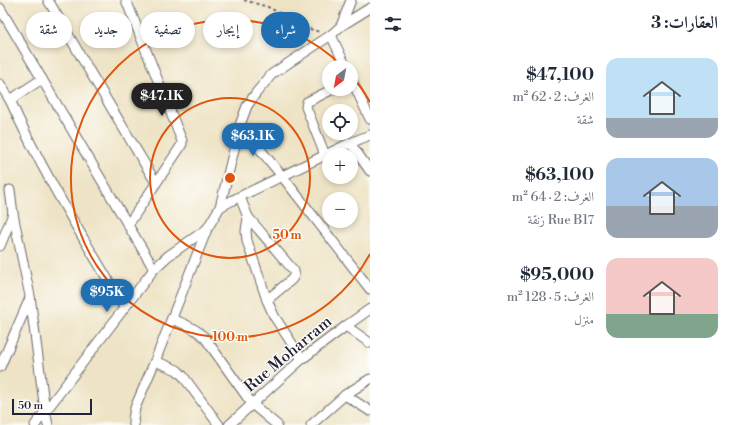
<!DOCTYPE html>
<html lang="ar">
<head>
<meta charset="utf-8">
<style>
	body { margin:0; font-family:"Libre Bodoni",Amiri,serif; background:#f6f6f7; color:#1f2937; direction:rtl; height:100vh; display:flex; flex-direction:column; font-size:15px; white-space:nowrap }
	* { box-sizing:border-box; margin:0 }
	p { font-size:13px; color:#747a83 }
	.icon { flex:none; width:22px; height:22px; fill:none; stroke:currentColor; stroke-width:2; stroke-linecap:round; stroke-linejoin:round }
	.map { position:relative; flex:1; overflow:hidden; direction:ltr }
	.drawer { display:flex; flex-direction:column; background:#fff; width:360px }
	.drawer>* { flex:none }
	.guide { position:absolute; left:12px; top:12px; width:298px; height:36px; direction:rtl; display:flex; gap:8px }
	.needle { width:26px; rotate:212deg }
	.buttons { position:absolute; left:322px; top:60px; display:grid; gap:8px }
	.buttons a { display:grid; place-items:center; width:36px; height:36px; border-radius:50%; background:#fff; box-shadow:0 2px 6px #0003; font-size:20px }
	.scale { position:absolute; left:12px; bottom:10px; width:80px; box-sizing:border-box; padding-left:4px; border:2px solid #22223b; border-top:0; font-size:11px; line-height:14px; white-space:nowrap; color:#22223b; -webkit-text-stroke:3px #fdfcf7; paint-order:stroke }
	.price { position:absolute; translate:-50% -34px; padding:0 9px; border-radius:14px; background:#1f6fb2; color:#fff; font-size:13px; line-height:26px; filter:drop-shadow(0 1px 2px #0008) }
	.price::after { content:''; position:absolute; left:50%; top:24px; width:12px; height:9px; margin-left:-6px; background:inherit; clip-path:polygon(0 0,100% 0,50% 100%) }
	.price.on { background:#222; color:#fff }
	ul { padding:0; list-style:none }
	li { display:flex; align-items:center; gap:12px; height:100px; padding:0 12px }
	li span { display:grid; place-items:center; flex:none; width:112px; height:80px; border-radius:12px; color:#555 }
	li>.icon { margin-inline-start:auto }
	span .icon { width:48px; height:48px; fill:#fffc; stroke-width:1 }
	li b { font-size:17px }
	h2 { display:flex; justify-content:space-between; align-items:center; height:48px; padding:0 12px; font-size:17px }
	.pill { padding:0 14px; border-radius:18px; background:#fff; box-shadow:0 2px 6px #0003; font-size:14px; line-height:36px }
	.pill.on { background:#1f6fb2; color:#fff }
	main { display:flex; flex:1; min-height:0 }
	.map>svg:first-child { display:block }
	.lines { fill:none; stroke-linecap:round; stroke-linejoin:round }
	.street-casing { stroke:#69666b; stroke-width:11 }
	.path { stroke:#69666b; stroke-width:2; stroke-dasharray:3 3; stroke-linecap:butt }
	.street { stroke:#fff; stroke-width:9 }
	.ring { fill:none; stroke:#de560e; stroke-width:2 }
	.labels { text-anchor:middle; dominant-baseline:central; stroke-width:3; stroke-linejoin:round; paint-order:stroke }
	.street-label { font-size:16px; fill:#22223b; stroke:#fdfcf7 }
	.centre { fill:#de560e; stroke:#fdfcf7; stroke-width:2 }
	.ring-label { font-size:12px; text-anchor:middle; font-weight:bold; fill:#de560e; stroke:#fdfcf7; stroke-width:3; stroke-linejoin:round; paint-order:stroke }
</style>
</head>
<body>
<main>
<section class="drawer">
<h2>العقارات: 3<svg class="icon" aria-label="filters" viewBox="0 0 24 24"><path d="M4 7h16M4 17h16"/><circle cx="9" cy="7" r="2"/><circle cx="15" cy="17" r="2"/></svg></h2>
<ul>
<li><span style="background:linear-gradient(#bfe0f5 75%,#9aa5b1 0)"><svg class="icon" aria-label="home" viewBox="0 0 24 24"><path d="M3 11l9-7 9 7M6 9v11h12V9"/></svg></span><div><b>$47,100</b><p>الغرف: 2 · 62 m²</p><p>شقة</p></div></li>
<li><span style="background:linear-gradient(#a9c7e8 60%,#9aa5b1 0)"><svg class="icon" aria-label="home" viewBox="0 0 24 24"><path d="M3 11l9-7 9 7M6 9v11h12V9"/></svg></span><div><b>$63,100</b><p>الغرف: 2 · 64 m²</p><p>Rue B17 زنقة</p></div></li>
<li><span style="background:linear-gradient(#f6c9c9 70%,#7fa58c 0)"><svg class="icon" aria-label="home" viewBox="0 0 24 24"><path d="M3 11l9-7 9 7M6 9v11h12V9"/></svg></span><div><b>$95,000</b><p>الغرف: 5 · 128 m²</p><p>منزل</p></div></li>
</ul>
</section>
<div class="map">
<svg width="370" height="425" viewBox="0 0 370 425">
	<rect width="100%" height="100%" fill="#fdfcf7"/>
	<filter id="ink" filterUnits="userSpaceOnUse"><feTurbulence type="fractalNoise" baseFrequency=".025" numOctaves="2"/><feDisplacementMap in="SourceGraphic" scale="8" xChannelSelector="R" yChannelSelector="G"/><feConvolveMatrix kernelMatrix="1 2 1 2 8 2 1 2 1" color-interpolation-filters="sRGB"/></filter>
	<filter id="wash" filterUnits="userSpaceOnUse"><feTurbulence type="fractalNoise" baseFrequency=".012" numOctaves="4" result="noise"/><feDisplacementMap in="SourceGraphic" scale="16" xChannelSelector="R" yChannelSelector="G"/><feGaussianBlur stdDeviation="0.9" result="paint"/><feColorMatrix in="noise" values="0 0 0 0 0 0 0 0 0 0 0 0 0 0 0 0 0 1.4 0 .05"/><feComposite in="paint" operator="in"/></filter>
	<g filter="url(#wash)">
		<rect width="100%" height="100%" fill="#eee3c5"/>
	</g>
	<g filter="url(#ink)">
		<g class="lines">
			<defs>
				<g id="street">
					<polyline points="48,0 93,77 156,183"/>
					<polyline points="126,0 182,141 182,144 179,149 128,225"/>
					<polyline points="0,8 154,269"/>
					<polyline points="341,26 351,0"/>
					<polyline points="331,35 346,67"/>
					<polyline points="351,78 370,119"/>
					<path d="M 42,79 L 10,100 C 42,172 84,239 124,307"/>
					<polyline points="0,84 10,100"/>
					<polyline points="240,125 282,176 370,289"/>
					<polyline points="350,143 370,171"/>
					<polyline points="325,155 306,107 307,102 333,89"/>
					<polyline points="10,190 13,214 30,296 45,411 48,425"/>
					<path d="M 240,197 L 248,217 L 294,271 C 295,275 294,277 291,280 L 267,300"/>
					<polyline points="220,207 233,200 350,143 370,135"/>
					<polyline points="248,217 246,231 247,241 267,300 274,316 302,359"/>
					<polyline points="0,246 13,214"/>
					<path d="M 172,319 C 184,324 196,328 205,338 L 252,404 L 277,425"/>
					<polyline points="346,326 370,343"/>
					<polyline points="155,361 177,370 183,376 219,425"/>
					<polyline points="0,367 30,298"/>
					<polyline points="345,395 370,411"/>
					<polyline points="35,425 154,269 168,256 207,229"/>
					<polyline points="134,425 133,419 135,408 155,361 207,229 220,207 240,125 247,106 256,93 272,74 331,35 341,26 370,8"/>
					<polyline points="229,425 302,359 346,326 370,309"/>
					<polyline points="311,425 345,395 370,379"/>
				</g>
			</defs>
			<use href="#street" class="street-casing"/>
			<polyline class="path" points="244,0 268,7 310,29 320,32"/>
			<use href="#street" class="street"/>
		</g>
	</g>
	<g class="ring">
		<circle cx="230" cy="178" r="80"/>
		<path d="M370 254A159 159 0 1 1 343 67M352 76A159 159 0 0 1 370 102"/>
	</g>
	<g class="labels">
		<g class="street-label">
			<text transform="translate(288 354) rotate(-40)">Rue Moharram</text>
		</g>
	</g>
	<circle cx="230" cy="178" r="6" class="centre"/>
	<g class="ring-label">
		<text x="287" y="239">50 m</text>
		<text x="230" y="341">100 m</text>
	</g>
</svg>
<div class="buttons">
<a><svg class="needle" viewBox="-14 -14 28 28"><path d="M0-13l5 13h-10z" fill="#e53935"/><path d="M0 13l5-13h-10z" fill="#747a83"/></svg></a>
<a><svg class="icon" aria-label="locate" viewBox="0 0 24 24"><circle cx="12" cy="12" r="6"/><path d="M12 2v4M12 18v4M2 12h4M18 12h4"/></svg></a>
<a>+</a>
<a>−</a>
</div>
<div class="scale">50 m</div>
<b class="price on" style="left:162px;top:117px">$47.1K</b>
<b class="price" style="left:253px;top:157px">$63.1K</b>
<b class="price" style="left:107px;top:313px">$95K</b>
<div class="guide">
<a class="pill on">شراء</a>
<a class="pill">إيجار</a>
<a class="pill">تصفية</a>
<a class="pill">جديد</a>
<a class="pill">شقة</a>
</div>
</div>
</main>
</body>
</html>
